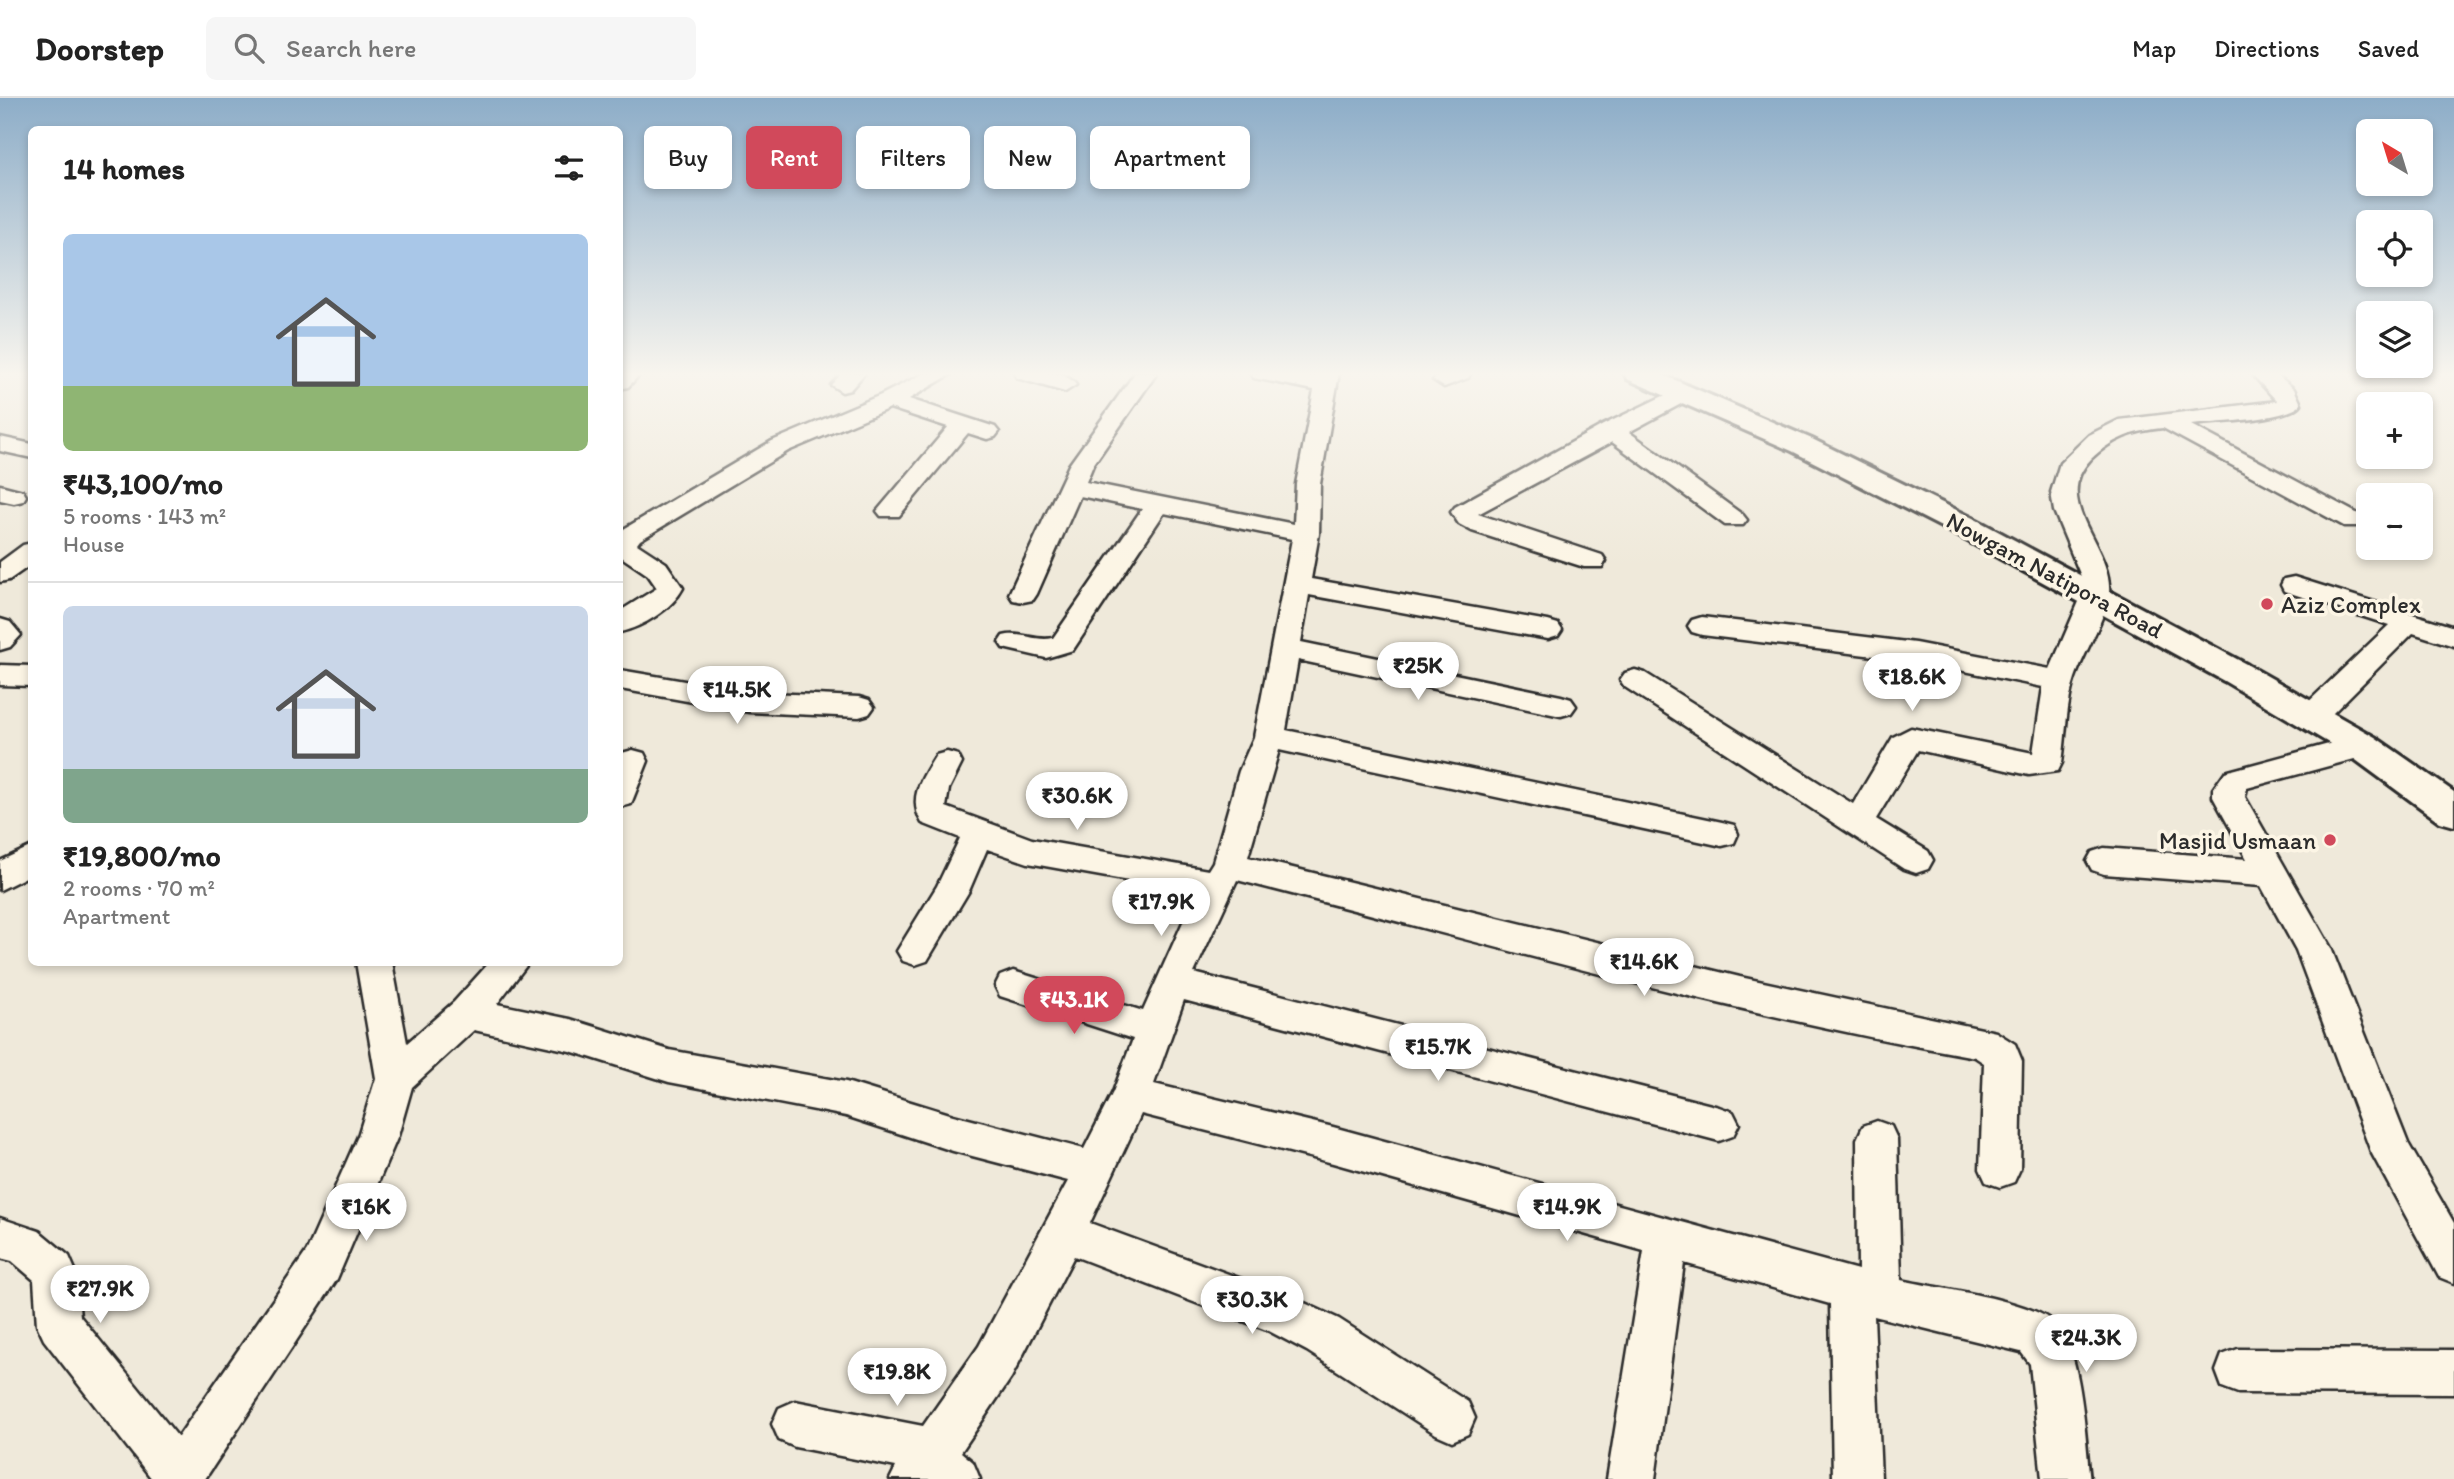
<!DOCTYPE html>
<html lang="en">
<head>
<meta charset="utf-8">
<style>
	body { margin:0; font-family:Itim,sans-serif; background:#f6f6f6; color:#222; height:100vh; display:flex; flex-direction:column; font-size:26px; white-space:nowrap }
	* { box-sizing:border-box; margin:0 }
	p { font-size:23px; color:#767676 }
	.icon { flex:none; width:38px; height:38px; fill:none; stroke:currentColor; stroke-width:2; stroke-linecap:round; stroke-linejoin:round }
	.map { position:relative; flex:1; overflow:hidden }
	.sheet { position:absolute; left:28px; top:28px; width:595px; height:840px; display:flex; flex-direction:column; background:#fff; border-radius:10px; box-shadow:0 4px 10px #0003 }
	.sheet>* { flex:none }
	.hud { position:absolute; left:644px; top:28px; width:665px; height:63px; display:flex; gap:14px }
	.needle { width:46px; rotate:322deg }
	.controls { position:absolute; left:2356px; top:21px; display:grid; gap:14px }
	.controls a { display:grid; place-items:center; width:77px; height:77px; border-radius:10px; background:#fff; box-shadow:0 4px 10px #0003; font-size:35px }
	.price { position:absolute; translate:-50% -60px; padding:0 16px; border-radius:24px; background:#fff; color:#222; font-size:23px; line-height:46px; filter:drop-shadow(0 2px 4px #0008) }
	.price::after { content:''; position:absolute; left:50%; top:42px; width:21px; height:16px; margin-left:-10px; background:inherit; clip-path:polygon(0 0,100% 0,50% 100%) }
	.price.selected { background:#d1495b; color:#fff }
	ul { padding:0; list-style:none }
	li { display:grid; align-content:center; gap:14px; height:371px; padding:0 35px }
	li+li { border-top:2px solid #e0e0e0 }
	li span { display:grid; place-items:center; height:217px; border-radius:10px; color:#555 }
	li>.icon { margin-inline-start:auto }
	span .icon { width:126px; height:126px; fill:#fffc; stroke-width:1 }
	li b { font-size:30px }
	h2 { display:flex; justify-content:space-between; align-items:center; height:84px; padding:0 35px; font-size:30px }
	.chip { padding:0 24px; border-radius:10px; background:#fff; box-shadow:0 4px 10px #0003; font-size:24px; line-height:63px }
	.chip.selected { background:#d1495b; color:#fff }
	header { display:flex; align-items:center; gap:42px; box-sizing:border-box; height:98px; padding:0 35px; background:#fff; border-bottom:2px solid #e0e0e0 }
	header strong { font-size:33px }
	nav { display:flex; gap:38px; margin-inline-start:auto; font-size:24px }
	.search { width:490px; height:63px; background:#f6f6f6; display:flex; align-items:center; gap:18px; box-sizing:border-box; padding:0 24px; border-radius:10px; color:#767676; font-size:26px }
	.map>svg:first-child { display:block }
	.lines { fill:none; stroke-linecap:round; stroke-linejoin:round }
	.minor-casing { stroke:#2b2b2b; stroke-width:5 }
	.major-casing { stroke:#2b2b2b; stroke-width:6 }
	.minor { fill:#fcf5e5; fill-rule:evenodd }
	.major { fill:#fcf5e5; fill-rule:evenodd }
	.poi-dot { fill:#d1495b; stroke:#fcf5e5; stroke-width:2.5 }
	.labels { text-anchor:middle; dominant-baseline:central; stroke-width:7; stroke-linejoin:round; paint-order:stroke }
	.street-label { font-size:24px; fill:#2b2b2b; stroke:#fcf5e5 }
	.poi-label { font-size:24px; fill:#2b2b2b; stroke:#fcf5e5; text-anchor:start }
</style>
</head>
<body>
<header>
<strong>Doorstep</strong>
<div class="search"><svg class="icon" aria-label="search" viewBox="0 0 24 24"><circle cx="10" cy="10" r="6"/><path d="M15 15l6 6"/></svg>Search here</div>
<nav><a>Map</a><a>Directions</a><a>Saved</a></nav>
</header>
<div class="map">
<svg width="2454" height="1381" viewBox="0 0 2454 1381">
	<rect width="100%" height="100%" fill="#efe9da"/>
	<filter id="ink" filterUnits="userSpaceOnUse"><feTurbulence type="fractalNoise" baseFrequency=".0143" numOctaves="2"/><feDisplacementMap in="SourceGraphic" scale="14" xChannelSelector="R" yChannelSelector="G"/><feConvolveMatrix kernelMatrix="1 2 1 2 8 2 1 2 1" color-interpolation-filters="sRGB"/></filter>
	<g filter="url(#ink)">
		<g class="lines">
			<defs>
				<g id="minor">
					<polygon points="620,275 641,275 628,289 620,291"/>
					<polygon points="842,275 865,275 850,292 842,294 831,287"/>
					<path d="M 925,275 L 953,275 L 909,301 L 995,329 L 999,334 L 995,339 L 987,341 L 968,335 L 899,418 L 881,418 L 877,413 L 948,329 L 890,310 L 788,353 L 640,442 L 637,446 L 666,465 L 683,490 C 672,511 643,529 620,534 L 620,513 L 657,490 L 648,477 L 620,458 L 622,432 L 772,343 L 881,297 Z"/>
					<path d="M 1014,275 C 1032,274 1065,271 1076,287 L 1065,294 L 1017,280 Z"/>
					<path d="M 1135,275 L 1157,275 L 1093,367 L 1086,384 L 1294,426 L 1296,386 L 1314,292 L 1254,280 L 1251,275 L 1294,275 L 1316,279 L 1317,275 L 1339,275 L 1320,386 L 1319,436 L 1311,481 L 1548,523 L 1558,526 L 1562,532 L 1558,538 L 1548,541 L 1309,497 L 1301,544 L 1561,598 L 1571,601 L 1576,608 L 1571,615 L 1561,618 L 1298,562 L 1286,632 L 1722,724 L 1734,727 L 1738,736 L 1734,745 L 1722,748 L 1279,652 L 1248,759 L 1740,879 L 1996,934 L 2015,946 L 2022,963 L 2020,1071 L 2014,1084 L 2000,1089 L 1986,1084 L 1980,1071 L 1984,965 L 1975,959 C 1726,915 1482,844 1237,782 L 1194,875 L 1719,1009 L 1733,1014 L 1739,1026 L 1733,1038 L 1719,1043 L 1184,902 L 1154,986 L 1333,1029 L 1858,1172 L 1857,1041 L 1863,1028 L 1877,1023 L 1891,1028 L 1897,1041 L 1901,1182 C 1940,1191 2020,1200 2051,1222 C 2083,1244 2085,1344 2090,1381 L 2042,1381 L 2030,1266 L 2021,1254 L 1874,1218 L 1881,1381 L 1833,1381 L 1830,1206 L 1684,1165 L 1655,1381 L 1607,1381 L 1644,1153 L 1333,1065 L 1141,1016 L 1090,1125 L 1296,1201 L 1339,1221 L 1468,1304 L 1475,1320 L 1468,1336 L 1452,1343 L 1436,1336 L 1307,1253 L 1269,1233 L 1074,1158 L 1011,1280 L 961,1354 L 973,1364 L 980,1381 L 890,1381 L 896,1369 L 795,1349 L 779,1342 L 772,1326 L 779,1310 L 795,1303 L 923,1328 L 979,1248 L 1068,1083 L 953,1053 L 846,1018 L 669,984 L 570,953 L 474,932 L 412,989 L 398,1038 L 337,1181 L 205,1381 L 152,1381 L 44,1242 L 37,1227 L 34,1182 L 12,1163 L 0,1160 L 0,1120 L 39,1133 L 69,1158 L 75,1172 L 80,1218 L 178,1339 L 307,1153 L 358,1038 L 376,980 L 356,864 L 392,864 L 407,945 L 454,904 L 490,864 L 529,864 L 497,906 L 570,921 L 669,952 L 846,984 L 953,1017 L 1084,1051 L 1113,994 L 1133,941 L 1000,898 L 995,888 L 1000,878 L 1013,873 L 1143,913 L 1196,795 L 1028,765 L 987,751 L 969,793 L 927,863 L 915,867 L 903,863 L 897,853 L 937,788 L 960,740 L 922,725 C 907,700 922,680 936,657 L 947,654 L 958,657 L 962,665 L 949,691 L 946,709 L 1032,741 L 1208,772 L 1213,764 L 1239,673 L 1254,639 L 1292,441 L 1164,415 L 1073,552 L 1046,560 L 1003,550 L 999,544 L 1003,538 C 1020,533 1036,544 1053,540 L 1142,411 L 1080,398 L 1037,496 L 1033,502 L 1023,504 L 1013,502 L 1009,496 L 1069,367 Z"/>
					<polygon points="1442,275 1471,275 1468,280 1444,289 1433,282"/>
					<path d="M 2251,275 L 2275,275 L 2294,291 L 2301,306 C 2290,322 2213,324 2191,327 L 2362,418 L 2366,423 L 2362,428 L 2344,428 L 2163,330 C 2133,333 2113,340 2091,361 C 2049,405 2113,447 2109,495 C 2106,520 2084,555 2075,580 C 2066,605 2066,638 2062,665 L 2058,673 L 2029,677 L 1918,652 L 1876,721 L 1928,753 L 1933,762 L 1928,771 L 1916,775 L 1904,771 L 1625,589 L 1620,582 L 1625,575 L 1635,572 L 1645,575 L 1853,706 L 1893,639 L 1911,630 L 2033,655 L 2043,589 L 1915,563 L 1702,537 L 1692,534 L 1688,528 L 1692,522 L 1702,519 L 1915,545 L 2050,571 L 2081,499 L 2083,483 L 2054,413 L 2051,394 L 2060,365 L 2089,337 L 2119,322 L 2277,303 Z"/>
					<polygon points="1684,288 1695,295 1692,300 1629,334 1743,417 1747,422 1743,427 1725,427 1612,344 1478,416 1602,457 1606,463 1602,469 1584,469 1472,433 1459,426 1451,414 1455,409 1603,327"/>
					<polygon points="0,339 32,346 32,360 0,353"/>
					<polygon points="0,387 23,393 26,398 23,403 14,405 0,402"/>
					<polygon points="32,445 32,466 9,482 0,484 0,464 23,447"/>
					<polygon points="2294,479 2454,529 2454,548 2413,535 2322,626 2311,629 2300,626 2296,619 2300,612 2389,527 2284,493 2281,487 2284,481"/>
					<polygon points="0,521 10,524 21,537 10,549 0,552"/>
					<polygon points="0,567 32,568 32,588 0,587"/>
					<polygon points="620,572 749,594 859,599 869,602 874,609 869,616 859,619 749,614 620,591"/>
					<polygon points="2362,637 2373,640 2377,648 2373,656 2247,690 2245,699 2331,850 2408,1045 2454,1125 2454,1185 2439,1179 2371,1054 2296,852 2261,788 2104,776 2092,772 2087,763 2092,754 2104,750 2247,761 2213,699 2213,691 2225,674"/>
					<polygon points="633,652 644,655 648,663 631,706 620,709 620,660 622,655"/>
					<polygon points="32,748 32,776 0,792 0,763"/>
					<polygon points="2238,1251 2454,1252 2454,1296 2238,1295 2222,1289 2216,1273 2222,1257"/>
				</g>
				<polygon id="major" points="1624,275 1659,275 1812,341 1977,422 2248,567 2375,639 2454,694 2454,728 2440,724 2349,657 2224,583 1955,436 1792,353 1627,281"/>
			</defs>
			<use href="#minor" class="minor-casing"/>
			<use href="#major" class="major-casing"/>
			<use href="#minor" class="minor"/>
			<use href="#major" class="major"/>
		</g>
	</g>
	<linearGradient id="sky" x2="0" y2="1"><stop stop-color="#8dadc8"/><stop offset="0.59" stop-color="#f8f5ee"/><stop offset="1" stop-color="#f8f5ee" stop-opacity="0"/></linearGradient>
	<rect width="2454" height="468" fill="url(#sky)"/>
	<g class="poi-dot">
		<circle cx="2267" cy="506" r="7"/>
		<circle cx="2330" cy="742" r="7"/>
	</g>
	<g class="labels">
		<g class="street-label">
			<text transform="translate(2055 477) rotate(28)">Nowgam Natipora Road</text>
		</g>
		<g class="poi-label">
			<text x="2281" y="506">Aziz Complex</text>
			<text x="2316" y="742" text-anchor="end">Masjid Usmaan</text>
		</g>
	</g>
</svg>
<div class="controls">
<a><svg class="needle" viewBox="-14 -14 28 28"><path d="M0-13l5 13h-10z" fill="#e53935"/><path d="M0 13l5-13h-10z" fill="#767676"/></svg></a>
<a><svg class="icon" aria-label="locate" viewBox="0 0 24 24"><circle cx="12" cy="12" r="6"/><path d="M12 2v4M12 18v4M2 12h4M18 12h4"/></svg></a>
<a><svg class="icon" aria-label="layers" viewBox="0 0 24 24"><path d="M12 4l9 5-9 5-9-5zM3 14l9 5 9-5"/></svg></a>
<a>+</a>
<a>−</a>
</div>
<b class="price" style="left:1418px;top:604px">₹25K</b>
<b class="price" style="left:1912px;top:615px">₹18.6K</b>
<b class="price" style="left:737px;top:628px">₹14.5K</b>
<b class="price" style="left:1077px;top:734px">₹30.6K</b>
<b class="price" style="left:1161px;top:840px">₹17.9K</b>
<b class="price" style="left:1644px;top:900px">₹14.6K</b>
<b class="price selected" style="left:1074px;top:938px">₹43.1K</b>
<b class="price" style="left:1438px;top:985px">₹15.7K</b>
<b class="price" style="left:366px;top:1145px">₹16K</b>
<b class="price" style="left:1567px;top:1145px">₹14.9K</b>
<b class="price" style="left:100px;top:1227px">₹27.9K</b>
<b class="price" style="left:1252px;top:1238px">₹30.3K</b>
<b class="price" style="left:2086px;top:1276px">₹24.3K</b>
<b class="price" style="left:897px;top:1310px">₹19.8K</b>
<div class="hud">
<a class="chip">Buy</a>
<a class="chip selected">Rent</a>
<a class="chip">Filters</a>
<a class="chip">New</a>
<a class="chip">Apartment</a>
</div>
<section class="sheet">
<h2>14 homes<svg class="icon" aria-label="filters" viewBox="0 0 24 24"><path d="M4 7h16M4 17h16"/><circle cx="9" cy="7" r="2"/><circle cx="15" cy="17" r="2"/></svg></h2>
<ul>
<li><span style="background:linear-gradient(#a9c7e8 70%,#8fb573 0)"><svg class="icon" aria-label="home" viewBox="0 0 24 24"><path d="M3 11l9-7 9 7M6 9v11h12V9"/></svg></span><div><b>₹43,100/mo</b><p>5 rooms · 143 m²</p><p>House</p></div></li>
<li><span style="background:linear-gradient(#c9d6e8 75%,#7fa58c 0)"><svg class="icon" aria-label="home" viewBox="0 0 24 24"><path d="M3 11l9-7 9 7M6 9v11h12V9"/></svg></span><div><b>₹19,800/mo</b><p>2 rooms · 70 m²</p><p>Apartment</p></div></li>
</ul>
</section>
</div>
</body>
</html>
